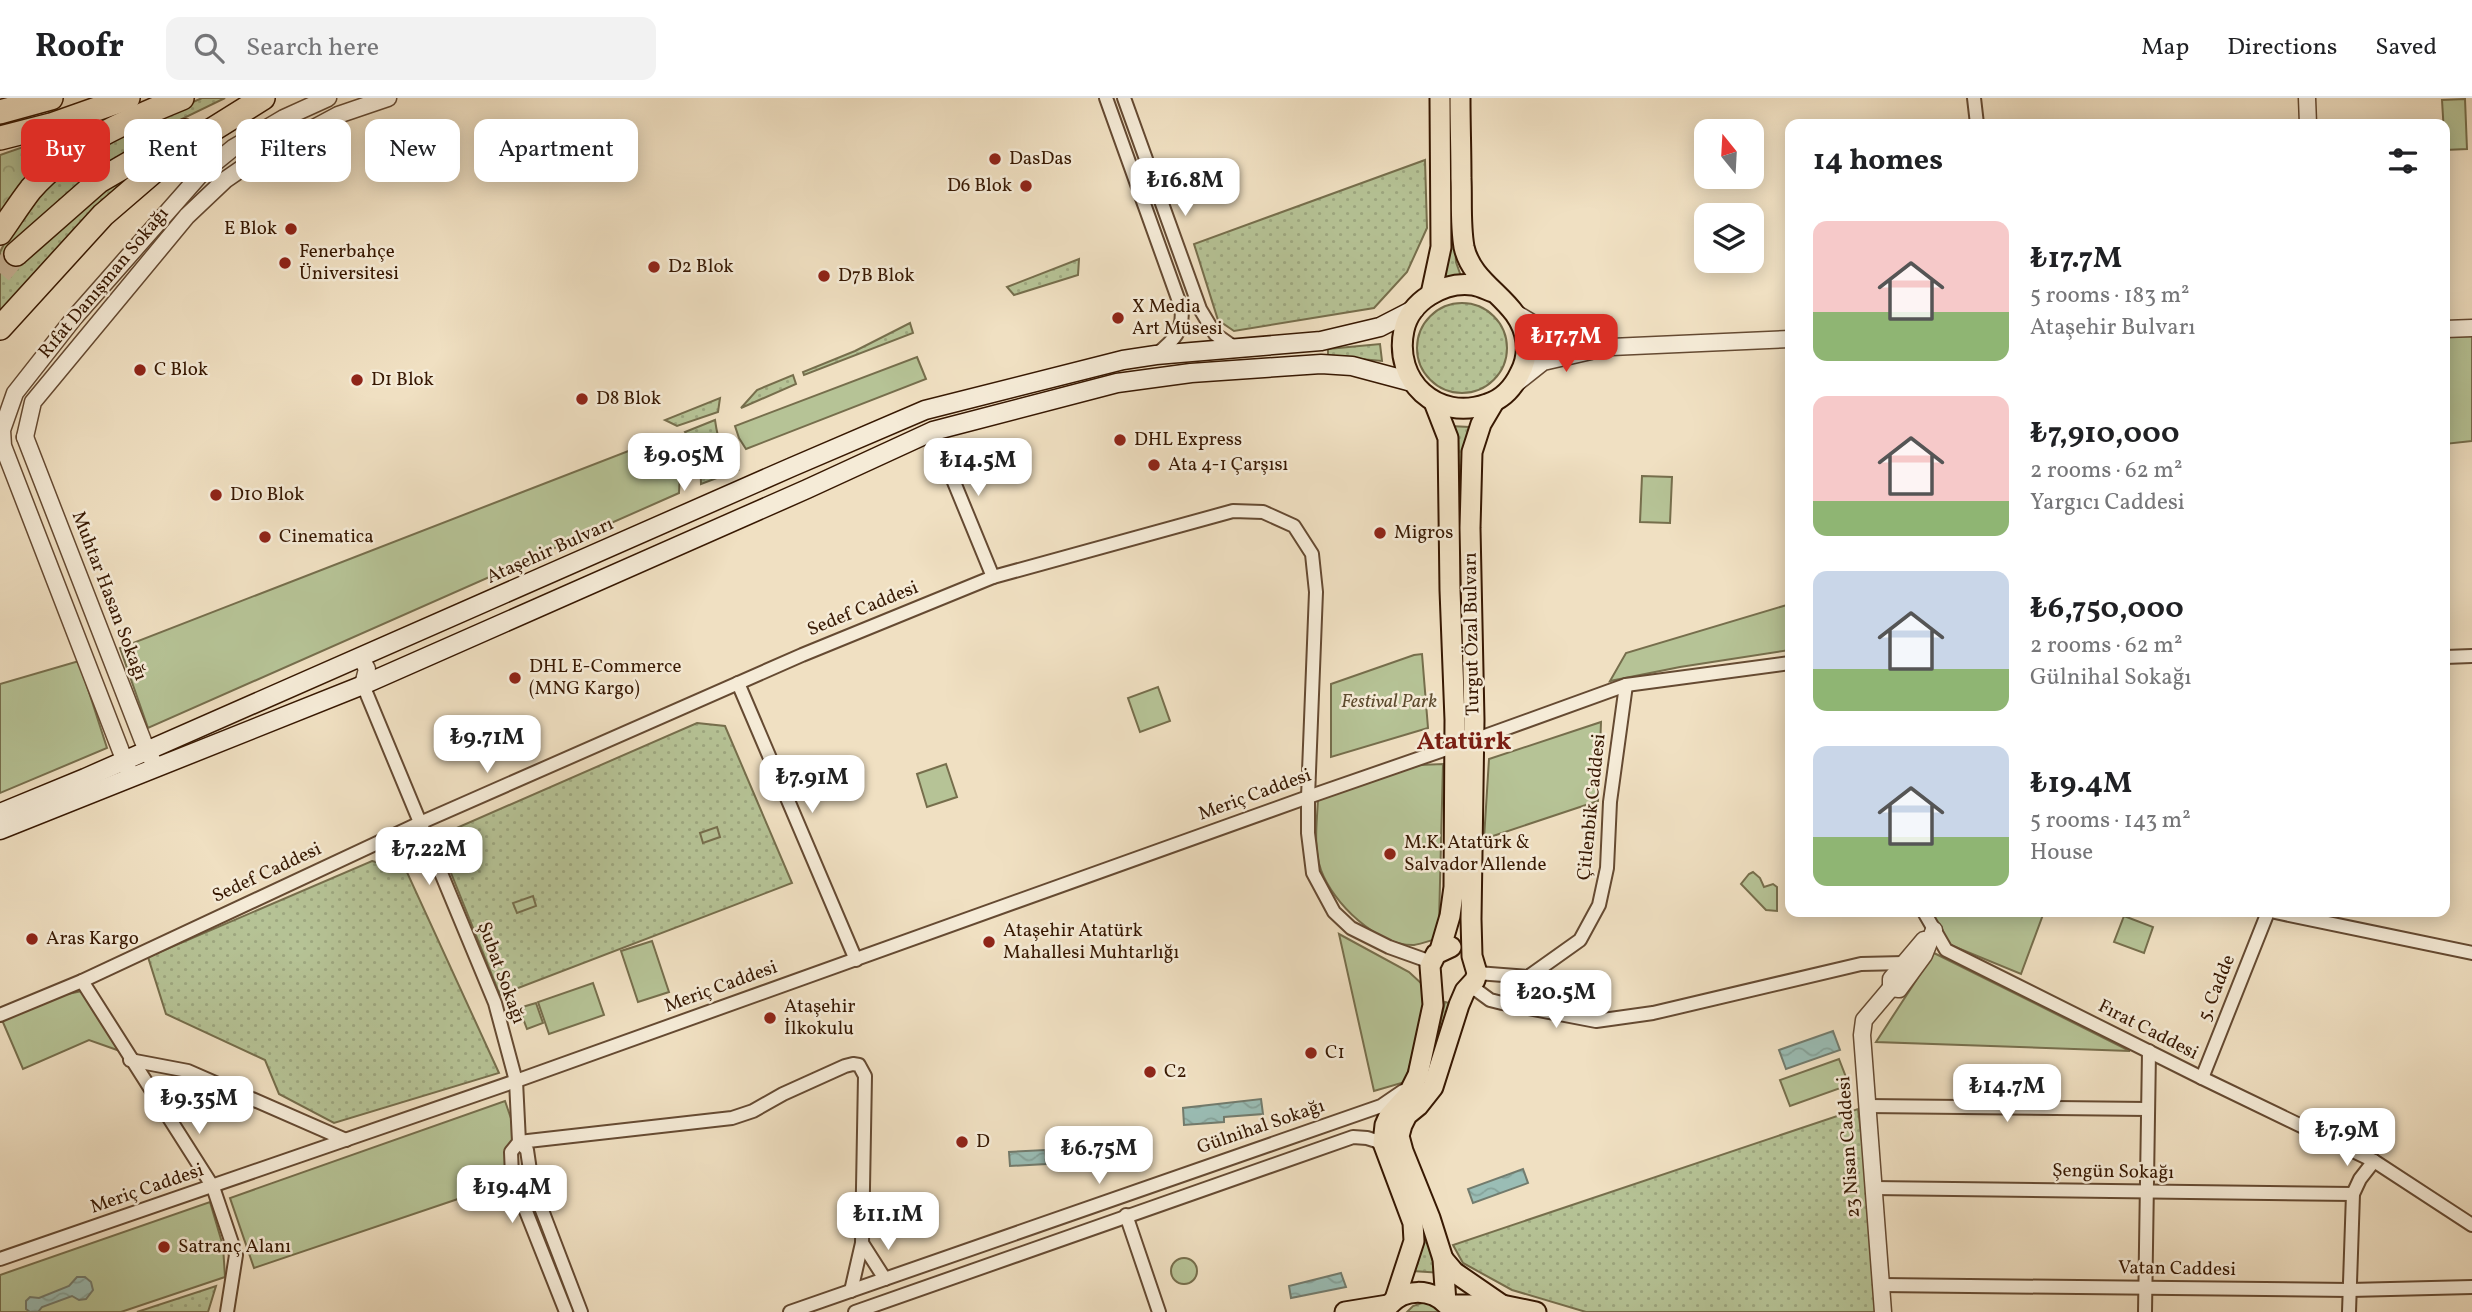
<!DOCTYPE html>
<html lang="en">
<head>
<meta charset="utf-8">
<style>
	body { margin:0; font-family:Vollkorn,serif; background:#f2f2f2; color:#202124; height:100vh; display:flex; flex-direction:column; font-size:26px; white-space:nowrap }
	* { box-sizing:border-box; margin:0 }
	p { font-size:23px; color:#757577 }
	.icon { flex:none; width:38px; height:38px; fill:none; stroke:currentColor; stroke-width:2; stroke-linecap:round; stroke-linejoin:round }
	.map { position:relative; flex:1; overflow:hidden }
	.side { position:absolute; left:1785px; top:21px; width:665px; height:798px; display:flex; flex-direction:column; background:#fff; border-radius:14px; box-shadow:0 4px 18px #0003 }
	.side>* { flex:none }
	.top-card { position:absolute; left:21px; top:21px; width:665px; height:63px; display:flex; gap:14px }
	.needle { width:46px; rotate:342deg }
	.fabs { position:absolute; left:1694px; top:21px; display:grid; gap:14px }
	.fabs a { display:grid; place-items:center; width:70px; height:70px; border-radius:14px; background:#fff; box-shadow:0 4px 18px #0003; font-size:35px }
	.price { position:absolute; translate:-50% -60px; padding:0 16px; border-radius:14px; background:#fff; color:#222; font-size:23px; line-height:46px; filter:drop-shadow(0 2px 4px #0008) }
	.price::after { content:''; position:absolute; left:50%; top:42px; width:21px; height:16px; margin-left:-10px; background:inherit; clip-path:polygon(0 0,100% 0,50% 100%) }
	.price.active { background:#d93025; color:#fff }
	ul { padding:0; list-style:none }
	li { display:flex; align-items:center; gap:21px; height:175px; padding:0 28px }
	li span { display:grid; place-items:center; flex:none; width:196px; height:140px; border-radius:14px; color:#555 }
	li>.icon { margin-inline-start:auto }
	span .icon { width:84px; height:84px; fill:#fffc; stroke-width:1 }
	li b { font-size:30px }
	h2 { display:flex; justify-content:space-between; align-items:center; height:84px; padding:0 28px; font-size:30px }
	.pill { padding:0 24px; border-radius:14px; background:#fff; box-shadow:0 4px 18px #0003; font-size:24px; line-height:63px }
	.pill.active { background:#d93025; color:#fff }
	header { display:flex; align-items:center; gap:42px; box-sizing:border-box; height:98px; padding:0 35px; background:#fff; border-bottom:2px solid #e0e0e0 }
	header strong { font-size:33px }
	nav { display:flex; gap:38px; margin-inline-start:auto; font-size:24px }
	.search { width:490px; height:63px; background:#f2f2f2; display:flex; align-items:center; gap:18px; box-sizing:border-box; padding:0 24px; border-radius:14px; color:#757577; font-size:26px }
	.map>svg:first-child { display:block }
	.grass { fill:url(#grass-dots); stroke:#766e4c; stroke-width:2 }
	.forest { fill:url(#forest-crowns); stroke:#766e4c; stroke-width:2 }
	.park { fill:#b6c396; stroke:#766e4c; stroke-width:2 }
	.water { fill:url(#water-waves); stroke:#727b6d; stroke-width:2 }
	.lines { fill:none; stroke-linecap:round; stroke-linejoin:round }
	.motorway-tunnel { stroke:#cbb89c; stroke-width:23; stroke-dasharray:23 11; stroke-linecap:butt }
	.minor-casing { stroke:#654a32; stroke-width:16 }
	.tertiary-casing { stroke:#654a32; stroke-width:19 }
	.secondary-casing { stroke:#371802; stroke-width:21 }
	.primary-casing { stroke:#371802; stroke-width:23 }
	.motorway-casing { stroke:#371802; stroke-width:26 }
	.minor { stroke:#f5ebd7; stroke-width:12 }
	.tertiary { stroke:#f5ebd7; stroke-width:16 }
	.secondary { stroke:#f5ebd7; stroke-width:18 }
	.primary { stroke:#f0e0c2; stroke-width:19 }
	.motorway { stroke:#f0e0c2; stroke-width:23 }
	.poi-dot { fill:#8f2418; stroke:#f5ebd7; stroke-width:2.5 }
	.labels { text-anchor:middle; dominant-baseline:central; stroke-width:5; stroke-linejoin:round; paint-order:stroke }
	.poi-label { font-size:19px; fill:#371802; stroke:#f5ebd7; text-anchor:start }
	.street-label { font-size:19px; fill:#371802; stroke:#f5ebd7 }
	.park-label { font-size:19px; font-style:italic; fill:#5d4b2e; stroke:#f5ebd7 }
	.district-label { font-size:26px; font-weight:bold; fill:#7a1f14; stroke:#f5ebd7 }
</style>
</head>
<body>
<header>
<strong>Roofr</strong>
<div class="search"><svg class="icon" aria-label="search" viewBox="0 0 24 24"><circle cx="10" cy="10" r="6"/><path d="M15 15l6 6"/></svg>Search here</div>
<nav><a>Map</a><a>Directions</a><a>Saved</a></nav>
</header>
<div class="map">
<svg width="2472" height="1214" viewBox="0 0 2472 1214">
	<defs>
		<pattern id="grass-dots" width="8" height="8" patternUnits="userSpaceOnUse" patternTransform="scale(1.75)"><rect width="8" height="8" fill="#b6c396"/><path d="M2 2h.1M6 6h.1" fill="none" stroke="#9da780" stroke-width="1.8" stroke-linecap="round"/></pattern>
		<pattern id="forest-crowns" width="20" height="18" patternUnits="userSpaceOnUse" patternTransform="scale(1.75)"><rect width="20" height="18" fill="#b6c396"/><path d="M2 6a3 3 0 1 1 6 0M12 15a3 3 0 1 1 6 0" fill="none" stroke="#9da780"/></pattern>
		<pattern id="water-waves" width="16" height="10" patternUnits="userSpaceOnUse" patternTransform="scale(1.75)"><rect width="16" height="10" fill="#9abdb5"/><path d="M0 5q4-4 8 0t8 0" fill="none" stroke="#85a29a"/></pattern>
	</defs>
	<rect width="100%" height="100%" fill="#f0e0c2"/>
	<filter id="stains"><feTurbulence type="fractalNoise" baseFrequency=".00286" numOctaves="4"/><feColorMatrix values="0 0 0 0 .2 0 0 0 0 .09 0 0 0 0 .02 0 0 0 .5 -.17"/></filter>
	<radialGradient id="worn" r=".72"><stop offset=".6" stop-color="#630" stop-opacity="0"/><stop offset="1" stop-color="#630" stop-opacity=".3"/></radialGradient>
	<g class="grass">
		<polygon points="202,0 225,0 159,32 91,77 69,120 138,69 102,104 0,214 0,154 16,123 55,78 84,57 130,32"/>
		<polygon points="1425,62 1427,130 1407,174 1374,210 1234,233 1218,222 1194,146"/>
		<polygon points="1454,126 1456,164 1463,184 1438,187 1448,163"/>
		<polygon points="1079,161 1078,177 1014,197 1007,189"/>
		<circle cx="1462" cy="250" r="45"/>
		<polygon points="910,225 913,235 804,277 803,274 855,253"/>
		<polygon points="1380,246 1382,263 1328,258 1328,251"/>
		<polygon points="793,277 796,286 741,310 757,292"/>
		<polygon points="720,300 718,314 677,328 665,322"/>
		<path d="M 715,322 C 718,343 722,358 738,372 L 701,386 C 701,365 696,351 685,334 Z"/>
		<polygon points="1450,328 1469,329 1466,343 1465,623 1462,624"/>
		<polygon points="697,625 725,628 792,785 500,897 443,755 452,732"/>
		<polygon points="372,763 406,772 499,975 334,1025 279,996 265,962 166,916 148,859"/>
		<path d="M 1445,904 L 1449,905 C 1443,929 1440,957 1431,979 C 1418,1012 1388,1010 1398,1054 L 1442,1175 L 1413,1173 L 1421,1142 L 1417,1122 L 1390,1044 L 1393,1026 L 1398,1015 L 1427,981 Z"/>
		<path d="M 1858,1011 C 1867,1078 1874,1146 1875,1214 L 1586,1214 L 1512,1192 L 1463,1165 L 1453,1147 Z"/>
		<polygon points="216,1188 208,1214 137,1214"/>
		<polygon points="1428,1203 1450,1214 1407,1214 1413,1208"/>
	</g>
	<polygon class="forest" points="104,21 58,53 0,120 0,57"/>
	<g class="park">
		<polygon points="2465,1 2467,51 2445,52 2442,2"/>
		<polygon points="2472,238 2472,343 2445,346 2445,239"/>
		<polygon points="917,259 926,281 746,351 739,340 735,328"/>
		<polygon points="649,345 672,349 680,374 679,395 148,630 120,550"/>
		<polygon points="1642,378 1672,379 1670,425 1640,424"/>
		<polygon points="1790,506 1790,552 1680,569 1610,583 1626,555"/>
		<polygon points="1422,556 1428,630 1331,659 1331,586 1414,557"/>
		<polygon points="79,563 107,650 0,695 0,586"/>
		<polygon points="1158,589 1170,623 1140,634 1128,600"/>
		<polygon points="1601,624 1598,703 1484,741 1489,661"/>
		<polygon points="946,666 957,699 927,709 917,676"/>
		<path d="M 1443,666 L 1439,824 L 1436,841 C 1429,843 1421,846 1414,847 C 1377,848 1333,805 1321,772 C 1313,750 1317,724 1318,701 L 1420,667 Z"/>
		<polygon points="717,729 720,739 703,745 700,735"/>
		<polygon points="1753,774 1760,780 1764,789 1773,786 1777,789 1777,813 1766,812 1741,786 1749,776"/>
		<polygon points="533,798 536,808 517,815 513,805"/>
		<polygon points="1932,814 2044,814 2021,876 1948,846"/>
		<polygon points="2124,818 2153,829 2144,855 2114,844"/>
		<polygon points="1339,836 1409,874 1422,886 1427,908 1405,984 1374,993"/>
		<polygon points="652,843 669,894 638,904 621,853"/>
		<polygon points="1934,855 2130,953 1876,944"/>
		<polygon points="593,885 604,917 549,936 538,904"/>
		<polygon points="82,893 120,953 89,942 23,971 2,922 58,898"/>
		<polygon points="536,905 543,925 527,931 519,910"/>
		<polygon points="1839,961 1849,987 1790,1008 1780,982"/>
		<polygon points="505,1003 514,1029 514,1082 254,1170 230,1100"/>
		<polygon points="210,1104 223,1148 225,1179 121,1214 0,1214 0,1177"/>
		<circle cx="1184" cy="1173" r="13"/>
	</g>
	<g class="water">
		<polygon points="1833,933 1840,952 1786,971 1779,952"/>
		<polygon points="1261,1001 1263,1016 1224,1019 1224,1024 1184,1027 1183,1010"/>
		<polygon points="1045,1052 1046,1066 1010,1068 1009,1054"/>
		<polygon points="1523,1071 1528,1085 1473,1105 1468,1091"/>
		<polygon points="1341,1175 1346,1189 1291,1200 1289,1188"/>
		<polygon points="77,1179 85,1179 91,1184 93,1192 86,1201 79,1202 72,1198 42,1209 38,1214 30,1214 26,1211 26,1203 30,1199 39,1200 69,1188"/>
	</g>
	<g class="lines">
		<polyline class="motorway-tunnel" points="0,175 16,156"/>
		<defs>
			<g id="minor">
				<path d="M 1106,0 L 1181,209 C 1185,232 1173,243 1157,256"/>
				<polyline points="1124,0 1200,211 1215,236 1235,250"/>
				<polyline points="1974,0 1977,26"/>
				<polyline points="933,333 993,479"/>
				<polyline points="2445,559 2472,558"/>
				<polyline points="738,585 856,862"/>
				<polyline points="363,587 495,905 516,983 519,1044 511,1054 512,1078 566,1214"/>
				<polyline points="1474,642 1626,587 1790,565"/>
				<polyline points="1924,814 1946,852 2202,980 2374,1063 2472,1127"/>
				<polyline points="2275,814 2472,855"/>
				<polyline points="1477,875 1528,879 1580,842 1599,807 1607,770 1610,704 1626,587"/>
				<polyline points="82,883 213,1089 236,1157 227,1214"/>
				<polyline points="1471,888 1490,902 1502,905 1596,923 1653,915 1861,866 1904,865"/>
				<polyline points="0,917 82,883 420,725 802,557 993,479 1233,413 1263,414 1294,428 1312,456 1316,494 1308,699 1308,735 1313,775 1334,814 1351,830 1389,849 1431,864"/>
				<polyline points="130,962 188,973 346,1042"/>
				<polyline points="2202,980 2268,814"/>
				<polyline points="1867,1008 2148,1011"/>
				<polyline points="519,1044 732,1020 753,1013 783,996 845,968 853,966 859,967 865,978 862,1145 851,1193"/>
				<polyline points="519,1044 527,1052 532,1086 581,1214"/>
				<polyline points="1873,1090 2353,1096"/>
				<polyline points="1126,1117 1159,1214"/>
				<polyline points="862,1145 885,1181"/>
				<polyline points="0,1161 516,983 1308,699 1455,648"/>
				<polyline points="1881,1187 2350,1192 2472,1189"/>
				<polyline points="790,1214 1381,1008 1403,993"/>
				<polyline points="855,1214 1353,1039 1367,1040 1383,1045"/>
				<polyline points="2145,1214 2149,953"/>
				<polyline points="2349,1214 2353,1096 2360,1081 2374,1063"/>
			</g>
			<g id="tertiary">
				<polyline points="2307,0 2308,26"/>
				<polyline points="1517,216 1564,244 1611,249 1790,241"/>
				<polyline points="2445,231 2472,230"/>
				<polyline points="1514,287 1543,264 1591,253"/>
				<polyline points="25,339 33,304 187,118 225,82 254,62 338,17 388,0"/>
				<polyline points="25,339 143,643 156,670"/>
				<polyline points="361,560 367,571 363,587"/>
				<polyline points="129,674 3,348 2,332 15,295 74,220 200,77 233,50 284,20 328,0"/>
				<polyline points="1891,890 1899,891 1924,857 1934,832"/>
				<polyline points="1891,890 1891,881 1924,842"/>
				<polyline points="1883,1214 1862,937 1864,922 1891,890"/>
			</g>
			<g id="secondary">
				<polyline points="0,715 85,680 792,369 925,312 1123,262 1156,257 1321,243 1380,229 1415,211"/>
				<polyline points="0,732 363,587 807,391 933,333 1117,285 1191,275 1321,266 1352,268 1412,284"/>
			</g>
			<g id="primary">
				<path d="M 1460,0 C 1460,27 1461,53 1461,80 C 1462,102 1460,126 1464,149 C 1473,190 1521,201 1526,244 C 1527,254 1525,266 1520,275 C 1513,290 1503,301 1487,306 C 1437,324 1393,283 1404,232 C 1410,203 1444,183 1473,187 C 1480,188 1487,192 1493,194"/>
				<polyline points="1431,196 1441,149 1440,0"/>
				<polyline points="1434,304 1448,340 1450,492 1455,622 1454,789 1450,818 1440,852"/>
				<polyline points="1443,1161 1454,1174 1502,1207"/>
				<polyline points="1395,1201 1414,1143 1413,1125 1383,1045 1385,1027 1389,1018 1408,997 1418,977 1433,907 1430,868 1436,856 1451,849"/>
				<polyline points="1446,1205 1443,1161 1430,1120 1403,1053 1399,1038 1402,1027 1407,1017 1418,1008 1433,989 1459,907 1465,893 1475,882 1477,875 1472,858 1471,821 1474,622 1470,430 1472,354 1481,326 1494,304"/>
				<polyline points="1449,1207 1502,1207 1536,1214"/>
				<polyline points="1345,1214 1388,1207"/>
				<path d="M 1384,1214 C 1400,1188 1435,1188 1452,1213"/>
			</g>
			<g id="motorway">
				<polyline points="0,14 51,0"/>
				<polyline points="0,40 51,27 128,0"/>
				<path d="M 0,135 C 10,121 20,105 31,91 C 71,46 128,22 182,0"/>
				<polyline points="16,156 99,83 185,33"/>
				<polyline points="0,230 103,117 175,55 263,0"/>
			</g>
		</defs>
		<use href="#minor" class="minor-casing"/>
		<use href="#tertiary" class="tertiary-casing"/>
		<use href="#secondary" class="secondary-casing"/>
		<use href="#primary" class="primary-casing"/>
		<use href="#motorway" class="motorway-casing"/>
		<use href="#minor" class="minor"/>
		<use href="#tertiary" class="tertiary"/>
		<use href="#secondary" class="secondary"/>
		<use href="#primary" class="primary"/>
		<use href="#motorway" class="motorway"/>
	</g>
	<g class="poi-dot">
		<circle cx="995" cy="61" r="7"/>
		<circle cx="1026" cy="88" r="7"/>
		<circle cx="291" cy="131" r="7"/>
		<circle cx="285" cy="165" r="7"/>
		<circle cx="654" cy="169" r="7"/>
		<circle cx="824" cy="178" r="7"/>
		<circle cx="1118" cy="220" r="7"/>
		<circle cx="140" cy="272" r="7"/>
		<circle cx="357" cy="282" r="7"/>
		<circle cx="582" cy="301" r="7"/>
		<circle cx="1120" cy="342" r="7"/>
		<circle cx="1154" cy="367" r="7"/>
		<circle cx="216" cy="397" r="7"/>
		<circle cx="1380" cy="435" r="7"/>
		<circle cx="265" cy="439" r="7"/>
		<circle cx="515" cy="580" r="7"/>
		<circle cx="1390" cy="756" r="7"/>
		<circle cx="32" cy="841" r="7"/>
		<circle cx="989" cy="844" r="7"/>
		<circle cx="770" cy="920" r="7"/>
		<circle cx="1311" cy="955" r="7"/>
		<circle cx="1150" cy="974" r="7"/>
		<circle cx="962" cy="1044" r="7"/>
		<circle cx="164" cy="1149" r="7"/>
	</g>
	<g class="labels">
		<g class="poi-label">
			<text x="1009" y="61">DasDas</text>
			<text x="1012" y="88" text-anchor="end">D6 Blok</text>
			<text x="277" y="131" text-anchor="end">E Blok</text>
			<text x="299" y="154">Fenerbahçe<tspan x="299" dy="22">Üniversitesi</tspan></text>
			<text x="668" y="169">D2 Blok</text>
			<text x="838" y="178">D7B Blok</text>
			<text x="1132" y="209">X Media<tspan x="1132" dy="22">Art Müsesi</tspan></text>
			<text x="154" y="272">C Blok</text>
			<text x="371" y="282">D1 Blok</text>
			<text x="596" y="301">D8 Blok</text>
			<text x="1134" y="342">DHL Express</text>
			<text x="1168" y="367">Ata 4-1 Çarşısı</text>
			<text x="230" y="397">D10 Blok</text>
			<text x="1394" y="435">Migros</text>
			<text x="279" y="439">Cinematica</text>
			<text x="529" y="569">DHL E-Commerce<tspan x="529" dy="22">(MNG Kargo)</tspan></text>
			<text x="1404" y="745">M.K. Atatürk &amp;<tspan x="1404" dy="22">Salvador Allende</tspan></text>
			<text x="1003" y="833">Ataşehir Atatürk<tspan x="1003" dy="22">Mahallesi Muhtarlığı</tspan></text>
			<text x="46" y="841">Aras Kargo</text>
			<text x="784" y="909">Ataşehir<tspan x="784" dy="22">İlkokulu</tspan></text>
			<text x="1325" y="955">C1</text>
			<text x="1164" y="974">C2</text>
			<text x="976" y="1044">D</text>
			<text x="178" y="1149">Satranç Alanı</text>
		</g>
		<g class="street-label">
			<text transform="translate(104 185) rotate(-50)">Rıfat Danışman Sokağı</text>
			<text transform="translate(550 453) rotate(-24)">Ataşehir Bulvarı</text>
			<text transform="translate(109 498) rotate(69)">Muhtar Hasan Sokağı</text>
			<text transform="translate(863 511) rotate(-22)">Sedef Caddesi</text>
			<text transform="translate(1472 536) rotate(-91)">Turgut Özal Bulvarı</text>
			<text transform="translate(1255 697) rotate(-20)">Meriç Caddesi</text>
			<text transform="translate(1592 709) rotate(-84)">Çitlenbik Caddesi</text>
			<text transform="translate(267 775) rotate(-25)">Sedef Caddesi</text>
			<text transform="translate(501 875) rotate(70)">Şubat Sokağı</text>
			<text transform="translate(721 889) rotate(-20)">Meriç Caddesi</text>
			<text transform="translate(2217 890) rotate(-68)">5. Cadde</text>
			<text transform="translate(2148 932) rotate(27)">Fırat Caddesi</text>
			<text transform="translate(1261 1029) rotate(-19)">Gülnihal Sokağı</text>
			<text transform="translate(1849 1049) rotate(-94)">23 Nisan Caddesi</text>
			<text transform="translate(2113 1074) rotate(1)">Şengün Sokağı</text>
			<text transform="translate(147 1091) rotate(-19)">Meriç Caddesi</text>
			<text transform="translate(2177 1171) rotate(1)">Vatan Caddesi</text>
		</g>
		<g class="park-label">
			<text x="1389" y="604">Festival Park</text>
		</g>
		<g class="district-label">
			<text x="1464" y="644">Atatürk</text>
		</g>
	</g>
	<rect width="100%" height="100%" filter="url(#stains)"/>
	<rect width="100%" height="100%" fill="url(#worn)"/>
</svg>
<div class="fabs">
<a><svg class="needle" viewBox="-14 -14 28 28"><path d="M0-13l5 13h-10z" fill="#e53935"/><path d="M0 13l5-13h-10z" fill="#757577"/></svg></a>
<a><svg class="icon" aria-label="layers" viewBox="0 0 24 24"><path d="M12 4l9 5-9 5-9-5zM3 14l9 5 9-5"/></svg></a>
</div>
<b class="price" style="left:1185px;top:120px">₺16.8M</b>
<b class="price active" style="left:1566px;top:276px">₺17.7M</b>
<b class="price" style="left:684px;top:395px">₺9.05M</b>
<b class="price" style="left:978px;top:400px">₺14.5M</b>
<b class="price" style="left:487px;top:677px">₺9.71M</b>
<b class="price" style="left:812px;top:717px">₺7.91M</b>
<b class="price" style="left:429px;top:789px">₺7.22M</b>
<b class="price" style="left:1556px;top:932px">₺20.5M</b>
<b class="price" style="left:2007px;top:1026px">₺14.7M</b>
<b class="price" style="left:199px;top:1038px">₺9.35M</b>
<b class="price" style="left:2347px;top:1070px">₺7.9M</b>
<b class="price" style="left:1099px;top:1088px">₺6.75M</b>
<b class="price" style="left:512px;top:1127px">₺19.4M</b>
<b class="price" style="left:888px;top:1154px">₺11.1M</b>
<div class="top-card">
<a class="pill active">Buy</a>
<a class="pill">Rent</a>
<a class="pill">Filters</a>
<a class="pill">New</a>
<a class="pill">Apartment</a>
</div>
<section class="side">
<h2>14 homes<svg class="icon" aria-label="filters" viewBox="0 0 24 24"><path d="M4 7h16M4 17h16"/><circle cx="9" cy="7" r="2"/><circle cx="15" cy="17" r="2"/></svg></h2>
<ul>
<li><span style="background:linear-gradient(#f6c9c9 65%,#8fb573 0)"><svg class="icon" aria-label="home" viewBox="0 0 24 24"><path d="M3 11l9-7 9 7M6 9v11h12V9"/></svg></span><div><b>₺17.7M</b><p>5 rooms · 183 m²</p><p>Ataşehir Bulvarı</p></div></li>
<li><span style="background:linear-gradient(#f6c9c9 75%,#8fb573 0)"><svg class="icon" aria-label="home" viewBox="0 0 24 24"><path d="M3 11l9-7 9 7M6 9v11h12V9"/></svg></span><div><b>₺7,910,000</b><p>2 rooms · 62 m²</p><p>Yargıcı Caddesi</p></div></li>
<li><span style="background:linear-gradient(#c9d6e8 70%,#8fb573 0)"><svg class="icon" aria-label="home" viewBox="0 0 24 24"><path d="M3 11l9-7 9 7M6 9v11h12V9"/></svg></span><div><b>₺6,750,000</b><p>2 rooms · 62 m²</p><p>Gülnihal Sokağı</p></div></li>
<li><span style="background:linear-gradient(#c9d6e8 65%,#8fb573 0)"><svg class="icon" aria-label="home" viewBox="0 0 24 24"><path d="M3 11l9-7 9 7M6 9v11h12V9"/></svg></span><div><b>₺19.4M</b><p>5 rooms · 143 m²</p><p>House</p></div></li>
</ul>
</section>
</div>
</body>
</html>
